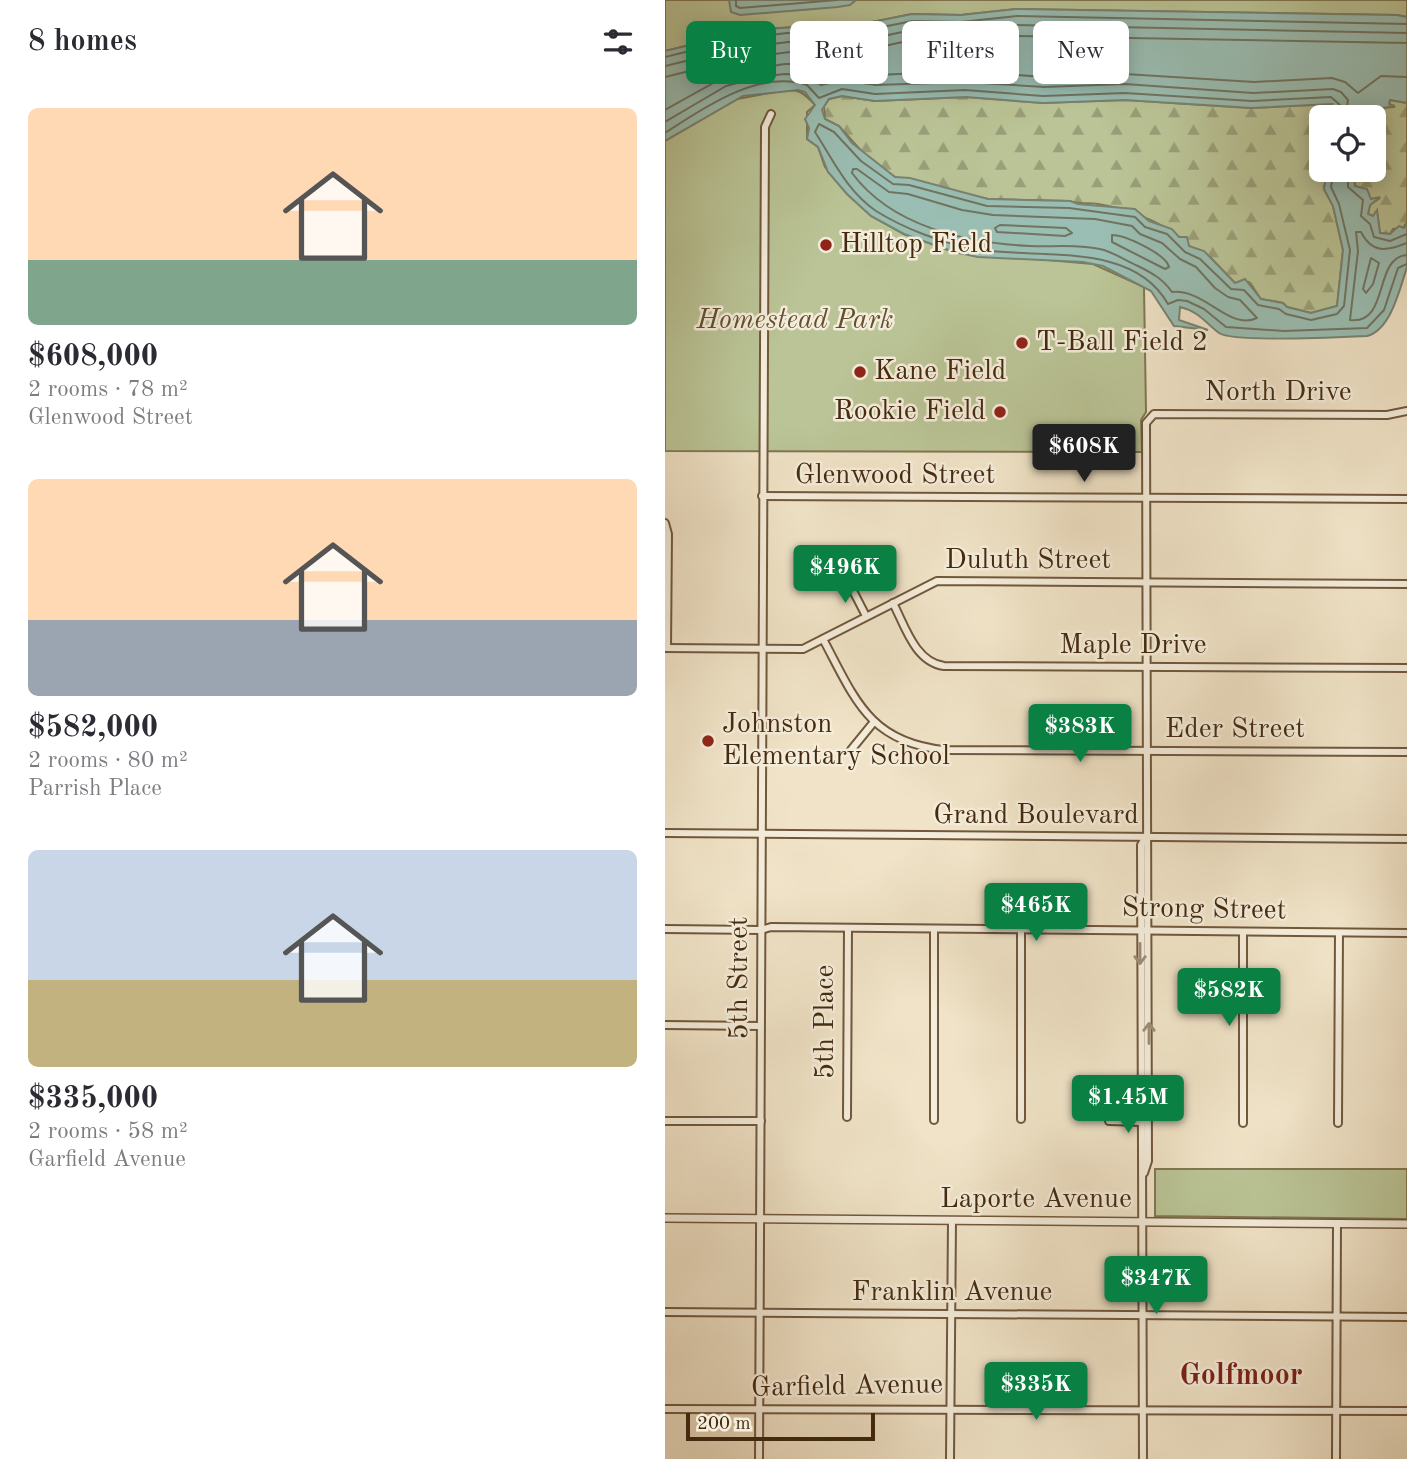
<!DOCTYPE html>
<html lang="en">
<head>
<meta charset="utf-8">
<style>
	body { margin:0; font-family:"Old Standard TT",serif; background:#f7f7f7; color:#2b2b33; height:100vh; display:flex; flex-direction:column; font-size:26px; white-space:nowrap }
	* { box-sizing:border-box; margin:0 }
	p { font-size:23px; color:#7c7c81 }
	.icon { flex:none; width:38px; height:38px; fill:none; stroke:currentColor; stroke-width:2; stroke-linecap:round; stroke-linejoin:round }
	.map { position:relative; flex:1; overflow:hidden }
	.sheet { display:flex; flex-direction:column; background:#fff; width:665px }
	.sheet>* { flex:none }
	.hud { position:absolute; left:21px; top:21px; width:616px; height:63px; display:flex; gap:14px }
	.controls { position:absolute; left:644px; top:105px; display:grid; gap:14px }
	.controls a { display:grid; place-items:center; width:77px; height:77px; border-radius:10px; background:#fff; box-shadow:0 4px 18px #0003; font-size:35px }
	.scale { position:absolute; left:21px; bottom:18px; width:189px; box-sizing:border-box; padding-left:7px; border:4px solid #452a0f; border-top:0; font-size:19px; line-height:24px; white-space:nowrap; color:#452a0f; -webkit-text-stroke:5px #f5eddb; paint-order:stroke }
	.price { position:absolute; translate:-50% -60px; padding:0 16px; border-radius:7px; background:#0b8043; color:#fff; font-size:23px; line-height:46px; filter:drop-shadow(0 2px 4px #0008) }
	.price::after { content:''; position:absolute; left:50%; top:42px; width:21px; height:16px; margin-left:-10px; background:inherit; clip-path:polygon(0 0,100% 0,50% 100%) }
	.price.on { background:#222; color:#fff }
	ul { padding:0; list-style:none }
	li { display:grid; align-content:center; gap:14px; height:371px; padding:0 28px }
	li span { display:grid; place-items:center; height:217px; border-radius:10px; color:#555 }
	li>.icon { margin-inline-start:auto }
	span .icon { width:126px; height:126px; fill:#fffc; stroke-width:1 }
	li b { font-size:30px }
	h2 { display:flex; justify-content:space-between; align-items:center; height:84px; padding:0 28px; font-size:30px }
	.pill { padding:0 24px; border-radius:10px; background:#fff; box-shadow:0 4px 18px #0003; font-size:24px; line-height:63px }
	.pill.on { background:#0b8043; color:#fff }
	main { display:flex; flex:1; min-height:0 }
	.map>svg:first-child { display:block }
	.forest { fill:url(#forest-firs); stroke:#807752; stroke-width:2 }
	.green { fill:#bac496; stroke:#807752; stroke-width:2 }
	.water { fill:#9abeb3; stroke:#788371; stroke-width:2 }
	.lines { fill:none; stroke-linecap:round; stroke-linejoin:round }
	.shore { stroke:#707461; stroke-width:2 }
	.minor-casing { stroke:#70583d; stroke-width:10 }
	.tertiary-casing { stroke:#70583d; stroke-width:10 }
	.minor { stroke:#f5eddb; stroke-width:6 }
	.tertiary { stroke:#f5eddb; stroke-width:7 }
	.oneway { stroke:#9d8c75 }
	.poi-dot { fill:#8f2418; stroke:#f5eddb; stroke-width:2.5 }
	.labels { text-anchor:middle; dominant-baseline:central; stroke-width:5; stroke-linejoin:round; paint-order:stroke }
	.poi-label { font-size:28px; fill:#452a0f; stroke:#f5eddb; text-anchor:start }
	.park-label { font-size:28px; font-style:italic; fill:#625031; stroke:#f5eddb }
	.street-label { font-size:28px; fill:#452a0f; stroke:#f5eddb }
	.neighbourhood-label { font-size:30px; font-weight:bold; fill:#7a1f14; stroke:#f5eddb }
</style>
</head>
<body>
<main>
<section class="sheet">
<h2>8 homes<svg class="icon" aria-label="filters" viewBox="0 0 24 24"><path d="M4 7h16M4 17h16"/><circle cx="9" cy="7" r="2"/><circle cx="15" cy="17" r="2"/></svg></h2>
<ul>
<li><span style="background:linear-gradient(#ffd9b3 70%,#7fa58c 0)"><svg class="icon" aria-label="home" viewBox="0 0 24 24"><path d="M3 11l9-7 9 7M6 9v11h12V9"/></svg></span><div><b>$608,000</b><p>2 rooms · 78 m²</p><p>Glenwood Street</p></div></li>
<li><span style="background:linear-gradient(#ffd9b3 65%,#9aa5b1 0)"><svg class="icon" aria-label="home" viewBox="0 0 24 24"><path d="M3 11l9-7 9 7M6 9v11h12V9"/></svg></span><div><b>$582,000</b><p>2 rooms · 80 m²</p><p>Parrish Place</p></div></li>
<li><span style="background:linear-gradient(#c9d6e8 60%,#c2b280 0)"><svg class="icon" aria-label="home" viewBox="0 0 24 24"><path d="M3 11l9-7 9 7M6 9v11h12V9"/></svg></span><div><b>$335,000</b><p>2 rooms · 58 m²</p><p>Garfield Avenue</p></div></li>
</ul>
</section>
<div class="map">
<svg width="742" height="1459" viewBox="0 0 742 1459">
	<defs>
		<pattern id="forest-firs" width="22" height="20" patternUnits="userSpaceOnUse" patternTransform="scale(1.75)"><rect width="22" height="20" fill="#bac496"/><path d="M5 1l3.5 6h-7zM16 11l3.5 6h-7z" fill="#999f79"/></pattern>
	</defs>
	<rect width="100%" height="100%" fill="#f0e3c7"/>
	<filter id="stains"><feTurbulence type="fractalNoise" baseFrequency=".00286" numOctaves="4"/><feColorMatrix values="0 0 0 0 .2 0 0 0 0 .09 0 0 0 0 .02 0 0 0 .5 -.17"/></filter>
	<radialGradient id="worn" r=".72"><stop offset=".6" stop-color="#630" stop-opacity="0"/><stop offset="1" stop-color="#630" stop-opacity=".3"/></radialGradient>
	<g class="forest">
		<path d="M 177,96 L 210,101 L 301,97 L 378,103 L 460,100 L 586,108 L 667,104 L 660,117 L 656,117 L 654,169 L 661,177 L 659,189 L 668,206 L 678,250 L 672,306 L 646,313 L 622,307 L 618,303 L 596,299 L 584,282 L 570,283 L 546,258 L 523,246 L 521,237 L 514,237 C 493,220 459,208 433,204 C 422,202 414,205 405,201 L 323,199 L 230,177 L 200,155 L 174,126 L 160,119 L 159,106 L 164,99 Z"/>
		<polygon points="725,100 742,103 742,222 738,228 728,229 725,234 715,233 712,212 708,216 703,214 705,205 715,198 706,199 699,189 690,186 689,177 698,177 696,170 709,170 708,117 718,108 728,107 724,104"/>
	</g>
	<g class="green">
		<polygon points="0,0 742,0 742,17 732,15 351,9 296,15 247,14 207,22 87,30 0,51"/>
		<path d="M 120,90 C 138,90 139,94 150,105 L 142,112 L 142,139 L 153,147 L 160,167 L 182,194 L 206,216 L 239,234 L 289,252 L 428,264 L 479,287 L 481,412 L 476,420 L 477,452 L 0,451 L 0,141 L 67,100 Z"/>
		<polygon points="490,1169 742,1169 742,1219 490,1216"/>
	</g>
	<g class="water">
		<polygon points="64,0 191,0 185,5 173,7 75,15 66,12"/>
		<path d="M 351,9 L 732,15 L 742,17 L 742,103 L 725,100 L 724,104 L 730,106 L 718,108 L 708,117 L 660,117 L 667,104 L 587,108 L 460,100 L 378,103 L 301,97 L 210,101 L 177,96 L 164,99 L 157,110 L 160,119 L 174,126 L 187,143 L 230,177 L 245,178 L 323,199 L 405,201 L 413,204 L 470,209 L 484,221 L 507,229 L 514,237 L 522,237 L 524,246 L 539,251 L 570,283 L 580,279 L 596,299 L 618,303 L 622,307 L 646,313 L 672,306 L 678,250 L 668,206 L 659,189 L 661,177 L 654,172 L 656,162 L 656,170 L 696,170 L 698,177 L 689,177 L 690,186 L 702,189 L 706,199 L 715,197 L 705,205 L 703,214 L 708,216 L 712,210 L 715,233 L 725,234 L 734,226 L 739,228 L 742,222 C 742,235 742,255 742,267 C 735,288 726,330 702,336 C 679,337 569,343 554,333 C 541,323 533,311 515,307 L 514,320 L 543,330 L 509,326 L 486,291 L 438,266 L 418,262 L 313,257 L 289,252 L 239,234 L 206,216 L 182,194 L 163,172 L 153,147 L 142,139 L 144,128 L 140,119 L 150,105 L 140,92 L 133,90 L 78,96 L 0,141 L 0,51 L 87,30 L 207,22 L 247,14 L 296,15 Z"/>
	</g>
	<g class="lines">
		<g class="shore">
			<polyline points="71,0 71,6 75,8 172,0"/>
			<polyline points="0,57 73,39 122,33 208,29 247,21 296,22 352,16 742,24"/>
			<polyline points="0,66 75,48 123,42 209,38 247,30 297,30 352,25 742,33"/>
			<polyline points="0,77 77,58 125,52 210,48 247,40 297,41 352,36 742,43"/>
			<polyline points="0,110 68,72 120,64 139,64 159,73 189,70 212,75 300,71 379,77 460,74 589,82 667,78 680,82 693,93 716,76 742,77"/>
			<polyline points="0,122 61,86 94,77 119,74 138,75 156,85 178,80 211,85 300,82 379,87 460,84 588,93 668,89 676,92 683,100 680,117"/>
			<path d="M 0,133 C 38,108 94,69 142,85 L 154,98 L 177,89 L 210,94 L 300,90 L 378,96 L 460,93 L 587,101 L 666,97 L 675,105 L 667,117"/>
			<path d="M 192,169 L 224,192 L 243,194 L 297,210 L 328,215 L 430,219 L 467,226 L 475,234 L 497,243 L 515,259 L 531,267 L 550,288 L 563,297 L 575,300 L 592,318 C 564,331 541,289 507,292 C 498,279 487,273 473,266 C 462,261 451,254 439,250 C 415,244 389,247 365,246 C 302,243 227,227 187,173 L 188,169 Z"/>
			<path d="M 663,170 L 668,176 L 666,187 L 674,204 L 685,250 L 679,306 L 672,314 L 646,320 L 621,314 L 614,309 L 593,305 L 579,290 L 566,289 L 535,259 L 520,252 L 502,234 L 480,227 L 470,217 L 404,208 L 322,206 L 244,185 L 228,184 L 196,161 L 169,132 L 154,124 L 150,132 C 168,160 182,191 211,211 C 240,229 277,243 311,249 C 372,260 467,240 503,304 L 513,300 L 522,301 L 539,309 L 561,327 L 619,331 L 702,328 L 719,310 L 733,268 L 742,264"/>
			<polyline points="686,170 683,175 683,187 698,200 696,216 705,224 709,237 725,241 742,234"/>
			<polygon points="335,225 401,228 407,233 400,236 332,232 330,228"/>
			<path d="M 447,235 C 460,235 501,254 504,267 L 500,269 L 447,242 Z"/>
			<path d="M 742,243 C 722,251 707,254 696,232 L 691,232 L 693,251 L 685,320 C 725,325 708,257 742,255"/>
			<polygon points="706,258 714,263 708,284 701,293 698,289"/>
		</g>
		<defs>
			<g id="minor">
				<polyline points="97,496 742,499"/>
				<polyline points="0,523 3,534 2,648"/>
				<polyline points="183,581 201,616"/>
				<path d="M 228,603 C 240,626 250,662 279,666 L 742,668"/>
				<path d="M 158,639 C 190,699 204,742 279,750 L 742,752"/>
				<polyline points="0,648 138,649 272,581 742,584"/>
				<polyline points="186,750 208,723"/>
				<polyline points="0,833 742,839"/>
				<polyline points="0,929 96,930 106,927 742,933"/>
				<polyline points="269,929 269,1120"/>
				<polyline points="578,932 578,1123"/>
				<polyline points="0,1025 95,1026"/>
				<polyline points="182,1117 183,928"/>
				<polyline points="356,1119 356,929"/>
				<polyline points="0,1121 96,1121"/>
				<polyline points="444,1121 477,1122"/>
				<polyline points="673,1123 674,933"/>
				<polyline points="479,1173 483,1161 481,423 489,414 722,415 742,411"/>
				<polyline points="0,1312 742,1317"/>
				<polyline points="0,1409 742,1411"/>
				<polyline points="94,1459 100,127 106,114"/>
				<polyline points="285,1459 287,1221"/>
				<polyline points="478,1459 476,845 480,838"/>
				<polyline points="671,1459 672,1224"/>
			</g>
			<polyline id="tertiary" points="0,1218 742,1224"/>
		</defs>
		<use href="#minor" class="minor-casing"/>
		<use href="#tertiary" class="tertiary-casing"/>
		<use href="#minor" class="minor"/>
		<use href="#tertiary" class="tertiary"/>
	</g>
	<defs><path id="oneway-shaft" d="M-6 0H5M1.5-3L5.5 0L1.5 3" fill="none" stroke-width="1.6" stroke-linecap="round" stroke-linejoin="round" transform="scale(1.75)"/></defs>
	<g class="oneway">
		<use href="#oneway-shaft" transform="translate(475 954) rotate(90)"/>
		<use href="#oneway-shaft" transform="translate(484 1033) rotate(-90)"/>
	</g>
	<g class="poi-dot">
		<circle cx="161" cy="245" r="7"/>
		<circle cx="357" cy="343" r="7"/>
		<circle cx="195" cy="372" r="7"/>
		<circle cx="335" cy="412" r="7"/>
		<circle cx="43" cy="741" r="7"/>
	</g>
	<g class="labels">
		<g class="poi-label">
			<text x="175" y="245">Hilltop Field</text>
			<text x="371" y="343">T-Ball Field 2</text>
			<text x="209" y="372">Kane Field</text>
			<text x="321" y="412" text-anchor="end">Rookie Field</text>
			<text x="57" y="725">Johnston<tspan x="57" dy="32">Elementary School</tspan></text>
		</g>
		<g class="park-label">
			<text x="130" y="321">Homestead Park</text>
		</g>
		<g class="street-label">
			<text x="613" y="393">North Drive</text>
			<text x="230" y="476">Glenwood Street</text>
			<text x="363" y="561">Duluth Street</text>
			<text x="468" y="646">Maple Drive</text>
			<text x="570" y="730">Eder Street</text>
			<text x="371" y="816">Grand Boulevard</text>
			<text transform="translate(539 910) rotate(1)">Strong Street</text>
			<text transform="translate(75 978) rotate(-90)">5th Street</text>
			<text transform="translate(161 1022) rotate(-90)">5th Place</text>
			<text x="371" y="1200">Laporte Avenue</text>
			<text x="287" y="1293">Franklin Avenue</text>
			<text transform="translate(182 1387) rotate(-1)">Garfield Avenue</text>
		</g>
		<g class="neighbourhood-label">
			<text x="576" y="1376">Golfmoor</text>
		</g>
	</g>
	<rect width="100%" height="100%" filter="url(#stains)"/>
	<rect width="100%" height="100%" fill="url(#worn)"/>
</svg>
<div class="controls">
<a><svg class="icon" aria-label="locate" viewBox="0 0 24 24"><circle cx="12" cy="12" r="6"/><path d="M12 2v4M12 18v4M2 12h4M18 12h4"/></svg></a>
</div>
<div class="scale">200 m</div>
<b class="price on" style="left:419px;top:484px">$608K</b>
<b class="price" style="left:180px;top:605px">$496K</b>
<b class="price" style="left:415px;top:764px">$383K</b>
<b class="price" style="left:371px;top:943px">$465K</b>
<b class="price" style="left:564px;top:1028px">$582K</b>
<b class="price" style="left:463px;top:1135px">$1.45M</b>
<b class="price" style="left:491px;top:1316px">$347K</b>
<b class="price" style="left:371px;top:1422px">$335K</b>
<div class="hud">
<a class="pill on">Buy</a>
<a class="pill">Rent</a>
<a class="pill">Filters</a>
<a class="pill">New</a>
</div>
</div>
</main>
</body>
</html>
